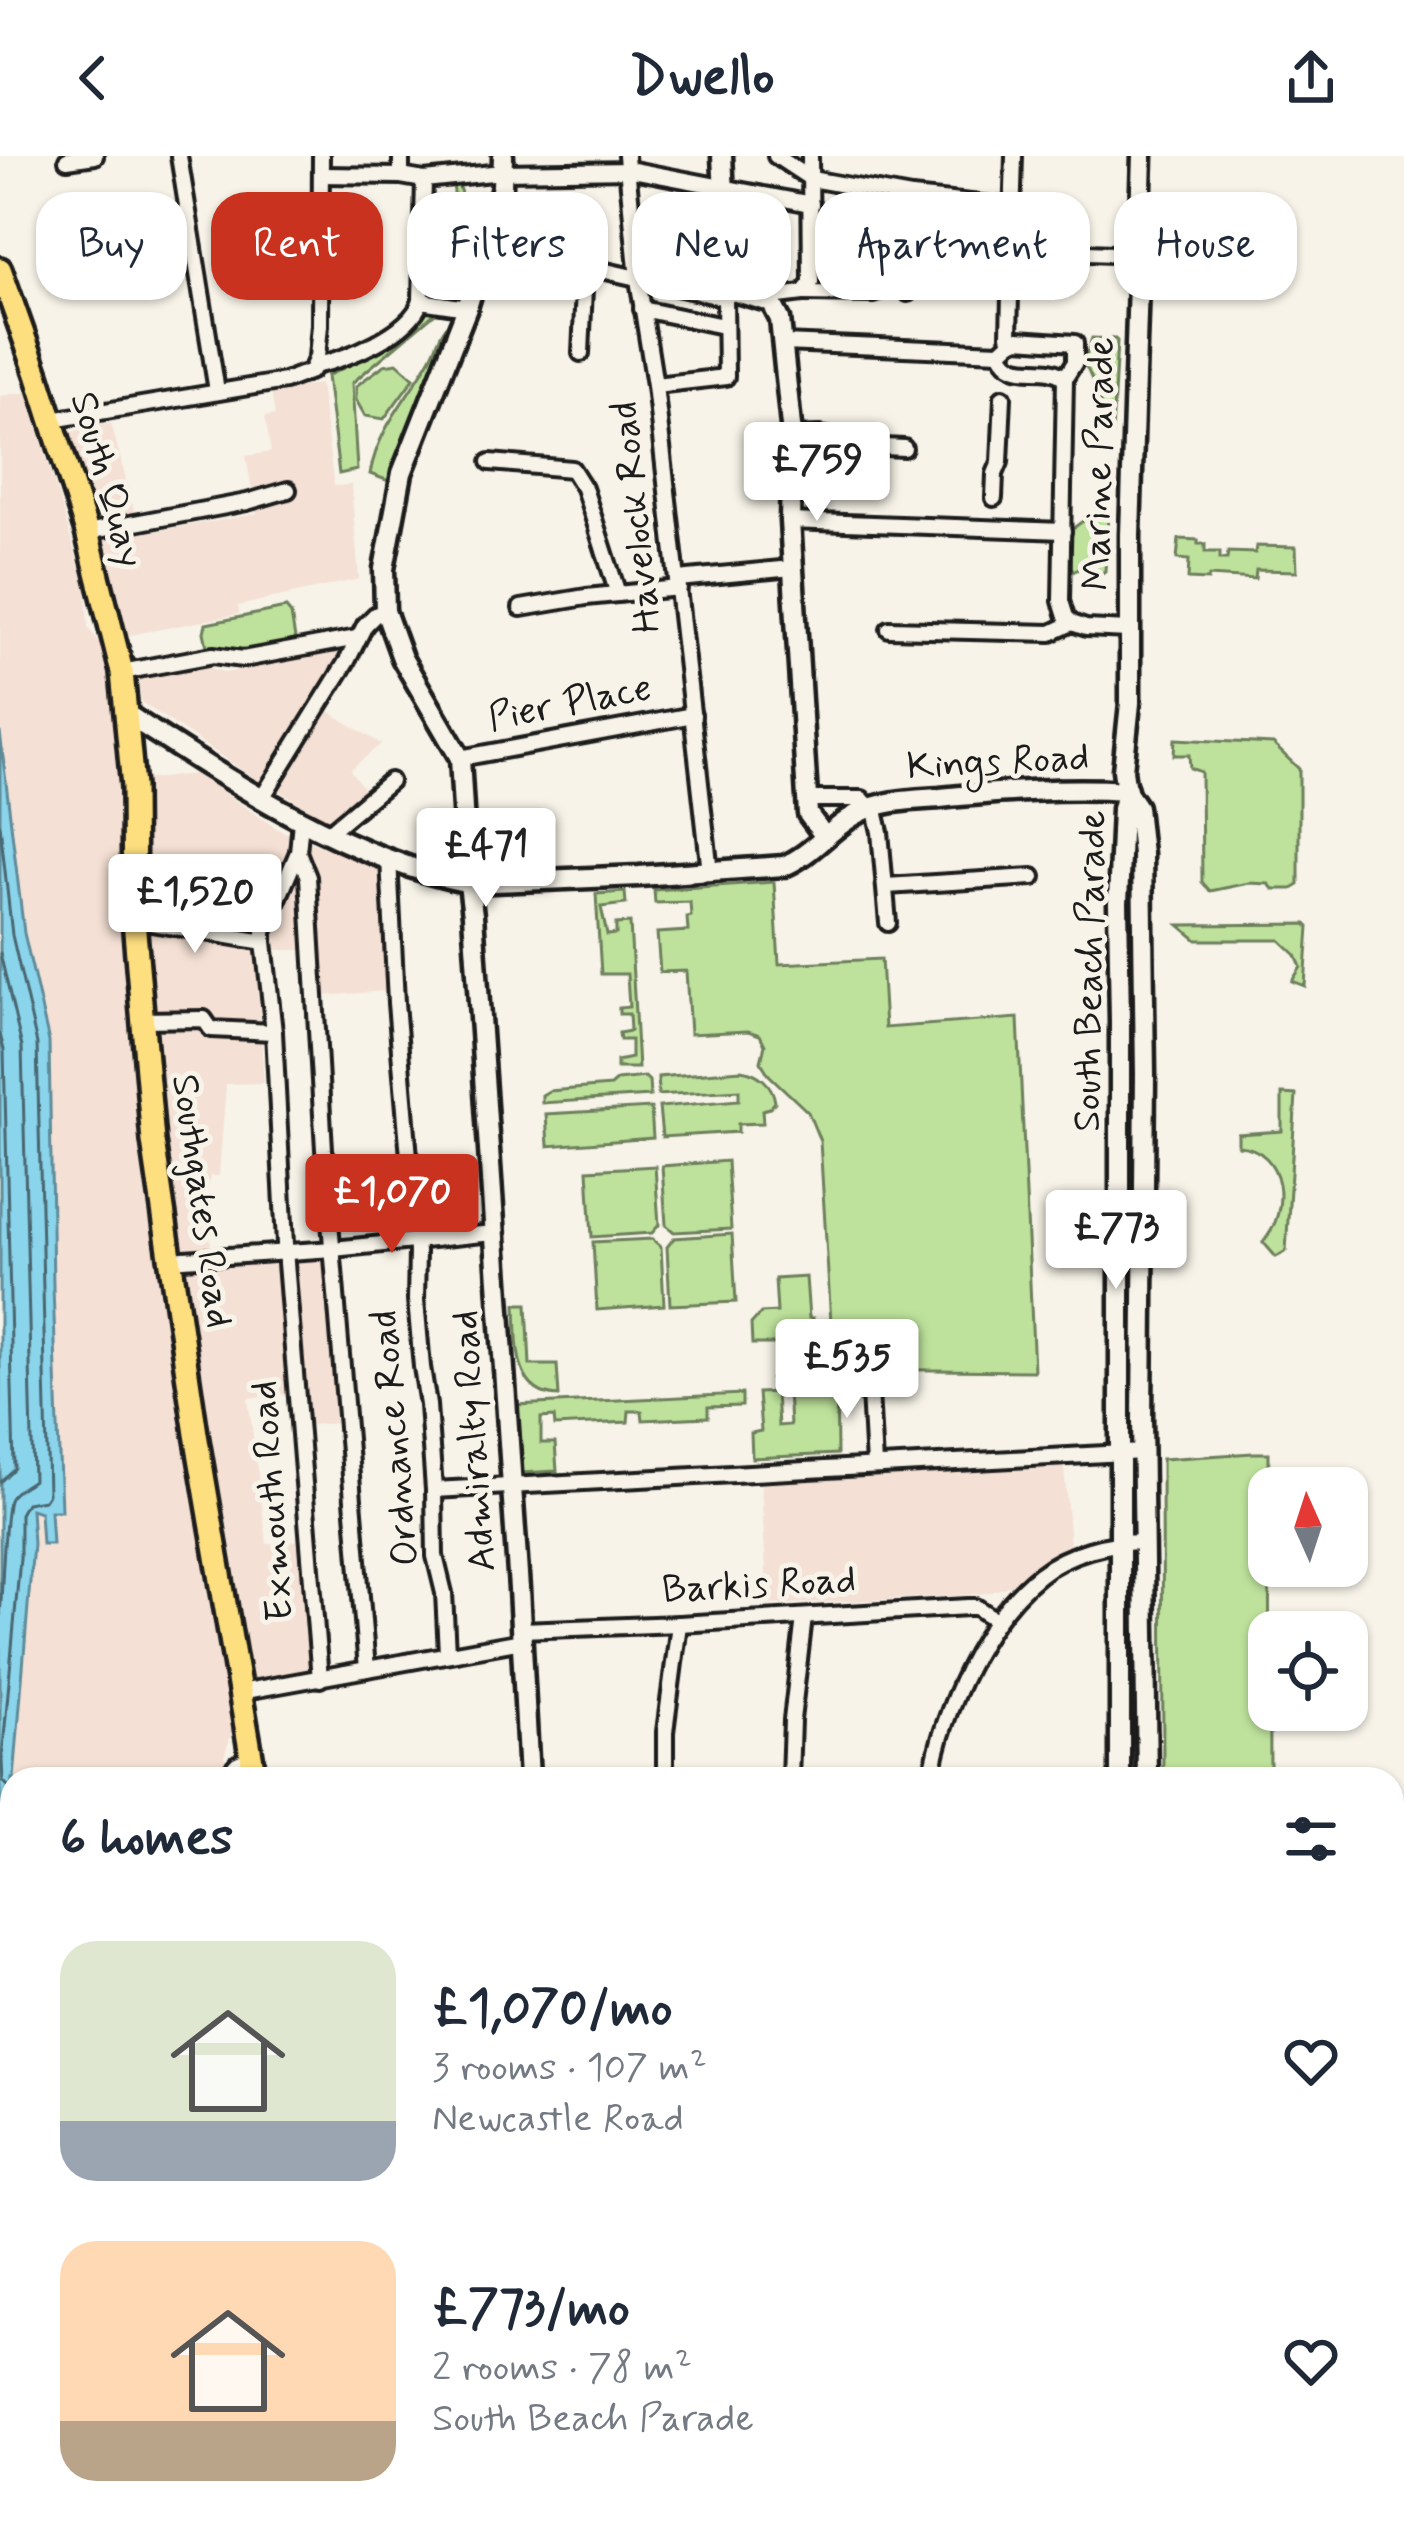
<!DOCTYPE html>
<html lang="en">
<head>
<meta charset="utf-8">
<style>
	body { margin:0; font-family:Mynerve,sans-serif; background:#f6f6f7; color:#1f2937; height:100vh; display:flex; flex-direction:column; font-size:45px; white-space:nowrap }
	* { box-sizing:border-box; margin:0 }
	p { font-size:39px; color:#747a83 }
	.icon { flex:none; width:66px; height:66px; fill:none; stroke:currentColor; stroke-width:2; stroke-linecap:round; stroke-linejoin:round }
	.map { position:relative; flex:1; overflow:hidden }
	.drawer { position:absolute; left:0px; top:1611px; width:1404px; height:768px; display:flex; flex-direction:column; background:#fff; border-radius:36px 36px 0 0; box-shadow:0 3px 9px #0004 }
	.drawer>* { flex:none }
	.banner { position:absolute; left:36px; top:36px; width:1332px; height:108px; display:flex; gap:24px }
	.needle { width:78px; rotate:357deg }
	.tools { position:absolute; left:1248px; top:1311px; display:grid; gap:24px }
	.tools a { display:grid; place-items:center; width:120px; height:120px; border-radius:24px; background:#fff; box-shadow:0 3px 9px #0004; font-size:60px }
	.price { position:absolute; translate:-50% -102px; padding:0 27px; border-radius:12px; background:#fff; color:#222; font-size:39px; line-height:78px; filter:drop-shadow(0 3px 6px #0008) }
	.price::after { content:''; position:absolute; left:50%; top:72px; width:36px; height:27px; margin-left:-18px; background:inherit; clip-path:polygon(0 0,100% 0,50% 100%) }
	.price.current { background:#c8321e; color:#fff }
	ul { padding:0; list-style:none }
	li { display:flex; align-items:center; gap:36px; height:300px; padding:0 60px }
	li span { display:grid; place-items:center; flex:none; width:336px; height:240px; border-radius:36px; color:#555 }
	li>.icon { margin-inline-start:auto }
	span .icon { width:144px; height:144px; fill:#fffc; stroke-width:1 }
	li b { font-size:51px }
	h2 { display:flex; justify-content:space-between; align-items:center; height:144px; padding:0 60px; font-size:51px }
	.tag { padding:0 42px; border-radius:36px; background:#fff; box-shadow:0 3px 9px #0004; font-size:42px; line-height:108px }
	.tag.current { background:#c8321e; color:#fff }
	header { display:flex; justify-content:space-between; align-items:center; height:156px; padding:0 60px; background:#fff; font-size:54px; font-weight:700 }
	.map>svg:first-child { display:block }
	.built { fill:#f4e0d4 }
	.green { fill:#bee29c; stroke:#6d7f5c; stroke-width:3 }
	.water { fill:#8bd5ec; stroke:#5f8b99; stroke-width:3 }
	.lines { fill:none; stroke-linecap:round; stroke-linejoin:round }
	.shore { stroke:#48666f; stroke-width:3 }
	.street-casing { stroke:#1c1c1c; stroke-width:22 }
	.secondary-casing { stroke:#1c1c1c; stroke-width:27 }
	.primary-casing { stroke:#1c1c1c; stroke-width:30 }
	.street { stroke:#f7f3e8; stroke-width:14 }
	.secondary { stroke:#f7f3e8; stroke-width:18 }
	.primary { stroke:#fedf80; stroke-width:21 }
	.labels { text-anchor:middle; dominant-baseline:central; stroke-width:10; stroke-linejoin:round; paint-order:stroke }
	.street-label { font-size:39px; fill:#1c1c1c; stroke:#f7f3e8 }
</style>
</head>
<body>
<header><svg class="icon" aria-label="back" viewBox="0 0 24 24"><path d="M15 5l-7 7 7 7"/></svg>Dwello<svg class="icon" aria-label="share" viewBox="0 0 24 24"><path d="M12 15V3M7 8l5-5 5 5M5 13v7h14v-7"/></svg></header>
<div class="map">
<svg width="1404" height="2379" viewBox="0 0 1404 2379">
	<rect width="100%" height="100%" fill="#f7f3e8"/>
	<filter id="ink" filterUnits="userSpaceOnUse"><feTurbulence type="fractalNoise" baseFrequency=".00833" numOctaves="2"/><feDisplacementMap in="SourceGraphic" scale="24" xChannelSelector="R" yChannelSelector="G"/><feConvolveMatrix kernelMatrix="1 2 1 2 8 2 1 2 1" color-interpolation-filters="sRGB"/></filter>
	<g filter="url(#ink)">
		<g class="built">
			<polygon points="320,228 334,330 351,329 359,423 238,450 239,458 125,480 67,277 111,267 140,378 256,358 246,300 271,296 265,261 275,259 271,235"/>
			<polygon points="27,236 86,433 88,471 99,486 113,541 126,668 133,912 141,984 156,1092 162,1112 189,1321 231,1542 234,1570 224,1600 232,1623 14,1623 33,1388 31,1353 40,1356 43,1388 53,1387 50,1355 61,1354 53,1131 49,886 24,777 0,576 0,240"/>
			<polygon points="339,493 338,504 329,520 260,626 141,546 138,520 202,509 226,517 293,501"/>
			<polygon points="327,554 381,588 350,614 371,643 336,670 277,633 278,628"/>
			<polygon points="196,618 279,674 383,714 387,766 386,835 321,840 315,794 276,794 274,778 258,771 195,761 149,747 142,624"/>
			<polygon points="144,776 256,795 264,927 226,928 219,1020 210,1020 207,1044 211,1089 179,1094 157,945"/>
			<polygon points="330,1103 343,1267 306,1269 302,1236 248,1242 267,1388 303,1384 311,1512 303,1517 245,1526 197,1213 186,1117 189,1113"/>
			<polygon points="1064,1310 1070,1390 1047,1403 1011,1429 988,1437 951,1440 768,1449 761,1328"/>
			<polygon points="0,2263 12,2283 12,2367 62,2367 68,2379 39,2379 32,2367 16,2379 0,2379"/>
			<polygon points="257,2367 433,2367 436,2379 264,2379"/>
			<polygon points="698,2367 913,2367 917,2379 701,2379"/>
			<polygon points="926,2367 1107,2367 1067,2379 930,2379"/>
		</g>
		<g class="green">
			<polygon points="458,26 463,46 470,40 482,53 462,133 454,130 459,84 453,27"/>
			<polygon points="1197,58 1224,58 1228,62 1228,73 1210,90 1225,108 1224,119 1221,123 1196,121"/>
			<polygon points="1236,59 1259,60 1266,65 1265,115 1257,124 1234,124 1230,119 1230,109 1248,91 1231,72 1232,62"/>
			<polygon points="426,152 440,153 352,227 357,314 339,318 327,220 373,198 420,163 426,157"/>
			<path d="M 456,162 L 402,286 L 389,325 L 370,318 C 379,269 408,243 431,201 C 439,186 440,172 456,162 Z"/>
			<polygon points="1092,182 1115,183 1117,185 1112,277 1105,270 1098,237 1084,206"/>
			<polygon points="397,207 414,222 384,263 365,260 356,244 356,230 384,209"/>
			<path d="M 1096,361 L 1108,362 L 1105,415 L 1102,417 C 1094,410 1083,411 1074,415 L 1071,411 L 1072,373 L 1087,362 Z"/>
			<polygon points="1179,383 1198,384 1198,388 1205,388 1205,396 1220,396 1220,403 1227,403 1228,396 1255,397 1256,390 1296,391 1297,415 1256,414 1255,423 1209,420 1208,424 1188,423 1189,404 1177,403"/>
			<polygon points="286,452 291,458 296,489 242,499 208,495 204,476 206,468"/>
			<polygon points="1175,583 1273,588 1299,613 1299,729 1292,733 1273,733 1269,728 1249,727 1210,735 1202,726 1201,616 1190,612 1189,599 1174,599"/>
			<path d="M 774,726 L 779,808 L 881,803 L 885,872 L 1018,862 L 1034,1215 L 836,1213 L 837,1298 L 752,1302 L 751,1277 L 761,1275 L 758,1237 L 776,1236 L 778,1270 L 790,1269 L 788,1235 C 819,1232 826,1214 825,1185 L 832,1184 L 820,985 L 808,956 L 769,919 L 761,906 L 765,889 L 760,879 L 748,875 L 690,878 L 686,815 L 660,816 L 657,777 L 688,775 L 687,761 L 691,760 L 690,746 L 655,747 L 654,734 Z"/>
			<polygon points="625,736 626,748 601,751 607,779 616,778 616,768 630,767 638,912 617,912 617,905 631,902 631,884 620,884 619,877 630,875 629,858 619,858 619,852 629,851 627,818 601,818 596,738"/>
			<polygon points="1306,768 1309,771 1305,830 1292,825 1301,811 1296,799 1280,784 1197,784 1179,769"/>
			<path d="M 741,914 C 758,916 773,928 775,946 L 770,952 L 762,954 L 763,967 L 738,968 L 738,976 L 662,981 L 659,951 L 739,944 L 739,934 L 658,939 L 658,921 Z"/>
			<polygon points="645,921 649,925 650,940 542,947 542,939 549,935 610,930 617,924"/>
			<path d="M 1282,938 L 1296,939 L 1286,1095 L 1276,1101 L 1263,1086 C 1290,1057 1287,993 1238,990 L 1238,978 L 1282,975 Z"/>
			<polygon points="651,952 653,982 548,990 546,958"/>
			<polygon points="727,1005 731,1073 674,1076 666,1069 662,1010"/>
			<polygon points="655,1010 659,1069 652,1077 592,1081 588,1014"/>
			<polygon points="732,1078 736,1146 670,1149 667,1091 674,1082"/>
			<polygon points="652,1083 661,1091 664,1149 597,1154 593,1086"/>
			<polygon points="806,1121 809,1162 813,1162 817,1201 814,1212 796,1226 771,1227 771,1223 784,1222 781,1188 752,1188 751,1168 761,1157 777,1156 775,1123"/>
			<path d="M 516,1148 L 527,1148 L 530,1209 L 557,1209 L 559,1240 C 511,1239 518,1182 516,1148 Z"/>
			<polygon points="742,1238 742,1250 708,1251 708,1261 643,1264 642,1255 629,1255 628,1266 555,1270 554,1261 541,1262 541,1287 555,1287 557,1315 520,1317 516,1249"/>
			<polygon points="1253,1297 1269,1297 1270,1623 1163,1623 1162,1303"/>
		</g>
		<g class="water">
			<polygon points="0,576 24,777 49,886 53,1131 61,1355 50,1355 52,1388 42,1388 40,1356 31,1353 33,1388 14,1623 12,1623 12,1799 6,1805 12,1863 12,2283 0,2263"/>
			<polygon points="62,2367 257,2367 264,2379 68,2379"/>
		</g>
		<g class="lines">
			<g class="shore">
				<polyline points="0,669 12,779 37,888 48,1338 44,1344 26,1347 20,1358 20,1402 2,1604 3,1625 12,1634"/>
				<path d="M 0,797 L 22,891 L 33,1324 C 26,1330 16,1333 10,1342 C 4,1351 2,1441 0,1461"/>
				<polyline points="0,878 4,894 14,1312 0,1326"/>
			</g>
			<defs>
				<g id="street">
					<polyline points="179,0 217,235"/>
					<polyline points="626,0 638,123 655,229 710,716"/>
					<polyline points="776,0 811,23 911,41 1011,51"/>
					<polyline points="67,4 95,0"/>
					<polyline points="321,19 401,20 424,24 502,16 633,14 811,48"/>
					<polyline points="401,20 401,0"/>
					<polyline points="487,86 527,97 725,142"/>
					<polyline points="1010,94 1139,99"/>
					<polyline points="84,114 154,104 166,96 194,93"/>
					<polyline points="1010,134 1014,0"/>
					<polyline points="803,137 874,138 875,92 811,83"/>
					<polyline points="908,137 911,41"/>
					<polyline points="1010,139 1009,179 1011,186"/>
					<polyline points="763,142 803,137 811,127 810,0"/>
					<polyline points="421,145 467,152"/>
					<polyline points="642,153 723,170"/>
					<path d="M 1011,186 L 1000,196 C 1014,227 1043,204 1065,222 L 1061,445 L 1066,461 L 1072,467"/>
					<polyline points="1011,186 1018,183 1075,187 1075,206 1065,222"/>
					<polyline points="783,187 1000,196"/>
					<polyline points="581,197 585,111"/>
					<path d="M 314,210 C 346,203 410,178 421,145 L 424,24"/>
					<polyline points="655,229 726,221 725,142 729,139"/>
					<polyline points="52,264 285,225 311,215 317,201 320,169 321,0"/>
					<polyline points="792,280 820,279 832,281 845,289 904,292"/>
					<polyline points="490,306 572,313 584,332 618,438"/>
					<polyline points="994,342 995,318 1000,306 1003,241"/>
					<polyline points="790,365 1063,375"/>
					<polyline points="87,376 247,346 288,334"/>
					<polyline points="678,423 792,412"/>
					<polyline points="521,452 586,441 679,432"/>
					<polyline points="889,473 1051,477 1072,467 1086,472 1129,474"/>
					<polyline points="122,516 213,499 243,503 357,482"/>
					<polyline points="460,602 693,559"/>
					<polyline points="262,642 347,505 365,469 375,459 385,455"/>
					<polyline points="807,643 862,643 870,652"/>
					<polyline points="874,650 880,676 888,767"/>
					<polyline points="301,665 298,696 264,776 264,786 274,876 286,1107 320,1523"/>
					<polyline points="328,677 390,625"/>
					<polyline points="298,696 308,721 324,993 367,1513"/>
					<polyline points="389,702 396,847 417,1096 416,1144 422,1211 428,1249 434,1334 435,1400 444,1437 447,1497"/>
					<polyline points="886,730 1033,721"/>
					<polyline points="134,764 264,786"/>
					<polyline points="142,864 204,863 211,873 274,876"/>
					<polyline points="169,1104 333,1093 493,1077"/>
					<polyline points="869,1218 874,1309"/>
					<polyline points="434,1334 1143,1296"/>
					<polyline points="521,1474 679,1468 968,1451 976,1451 996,1464"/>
					<polyline points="240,1536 522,1485"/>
					<polyline points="223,1623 237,1608 251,1602"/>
					<polyline points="665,1623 665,1576 679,1468"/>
					<polyline points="790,1623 792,1564 804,1461"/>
					<path d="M 931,1623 C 943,1553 983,1464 1039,1419 C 1068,1396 1109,1386 1145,1386"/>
					<polyline points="692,2367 695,2379"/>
					<polyline points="919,2367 923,2379"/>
					<polyline points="1089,2379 1125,2367"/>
				</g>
				<g id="secondary">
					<polyline points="503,0 502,30 487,86 467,152 402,317 384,413 385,455 402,502 460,602 466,705 473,759 519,1433 529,1623"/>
					<polyline points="722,0 729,130 733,135 771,146 780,163 792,280 790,365 808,658 825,681"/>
					<polyline points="1142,0 1130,379 1130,547 1123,614 1126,635 1137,651 1142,698 1145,918 1142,1263 1147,1623"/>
					<path d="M 128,559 C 231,626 347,703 470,727 L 639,720 L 784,710 C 813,698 831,671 859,657 C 884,644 913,644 940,642 C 1001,636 1065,631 1126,635"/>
					<polyline points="1120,1623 1120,866 1118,747 1122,653 1127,633"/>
					<polyline points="1140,2367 1140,2379"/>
					<polyline points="534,2379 571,2367"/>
				</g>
				<g id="primary">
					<polyline points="0,113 37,218 87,376 122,516 133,631 134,764 153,985 196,1278 255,1623"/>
					<polyline points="0,1846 12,1845"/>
					<polyline points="445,2367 448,2379"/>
				</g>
			</defs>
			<use href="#street" class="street-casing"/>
			<use href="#secondary" class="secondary-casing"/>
			<use href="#primary" class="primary-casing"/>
			<use href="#street" class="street"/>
			<use href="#secondary" class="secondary"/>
			<use href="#primary" class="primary"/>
		</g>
	</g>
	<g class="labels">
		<g class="street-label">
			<text transform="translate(1100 308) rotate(-89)">Marine Parade</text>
			<text transform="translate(106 324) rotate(74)">South Quay</text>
			<text transform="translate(637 361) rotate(-96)">Havelock Road</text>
			<text transform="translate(570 548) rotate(-11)">Pier Place</text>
			<text transform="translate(998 607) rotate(-3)">Kings Road</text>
			<text transform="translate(1091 815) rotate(-89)">South Beach Parade</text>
			<text transform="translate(201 1045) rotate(82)">Southgates Road</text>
			<text transform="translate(396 1282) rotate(-95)">Ordnance Road</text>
			<text transform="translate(475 1285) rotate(-94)">Admiralty Road</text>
			<text transform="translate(273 1345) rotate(-94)">Exmouth Road</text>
			<text transform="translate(759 1430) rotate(-3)">Barkis Road</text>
		</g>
	</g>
</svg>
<div class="tools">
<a><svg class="needle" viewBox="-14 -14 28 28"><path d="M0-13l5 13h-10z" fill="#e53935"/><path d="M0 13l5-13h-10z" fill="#747a83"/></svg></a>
<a><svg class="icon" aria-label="locate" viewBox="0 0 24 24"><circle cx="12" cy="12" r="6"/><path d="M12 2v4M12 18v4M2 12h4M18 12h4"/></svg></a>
</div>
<b class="price" style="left:817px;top:368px">£759</b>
<b class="price" style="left:486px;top:754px">£471</b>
<b class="price" style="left:195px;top:800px">£1,520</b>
<b class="price current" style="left:392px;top:1100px">£1,070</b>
<b class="price" style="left:1116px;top:1136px">£773</b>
<b class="price" style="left:847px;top:1265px">£535</b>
<div class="banner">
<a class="tag">Buy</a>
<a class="tag current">Rent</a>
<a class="tag">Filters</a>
<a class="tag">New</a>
<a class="tag">Apartment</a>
<a class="tag">House</a>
</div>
<section class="drawer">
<h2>6 homes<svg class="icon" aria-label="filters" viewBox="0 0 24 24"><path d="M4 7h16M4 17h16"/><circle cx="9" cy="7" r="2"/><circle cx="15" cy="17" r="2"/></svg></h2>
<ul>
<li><span style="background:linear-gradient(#dfe7d0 75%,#9aa5b1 0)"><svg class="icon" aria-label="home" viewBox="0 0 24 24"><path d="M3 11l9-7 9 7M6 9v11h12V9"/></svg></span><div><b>£1,070/mo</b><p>3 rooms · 107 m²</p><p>Newcastle Road</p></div><svg class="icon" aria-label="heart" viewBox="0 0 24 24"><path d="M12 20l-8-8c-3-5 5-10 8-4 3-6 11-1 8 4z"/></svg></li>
<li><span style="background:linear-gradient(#ffd9b3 75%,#b9a48a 0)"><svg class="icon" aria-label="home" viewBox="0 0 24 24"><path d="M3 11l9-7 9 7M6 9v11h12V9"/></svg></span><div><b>£773/mo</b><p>2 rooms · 78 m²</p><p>South Beach Parade</p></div><svg class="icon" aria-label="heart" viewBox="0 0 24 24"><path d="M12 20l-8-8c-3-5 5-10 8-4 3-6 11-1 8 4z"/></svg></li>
</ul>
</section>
</div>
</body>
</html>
